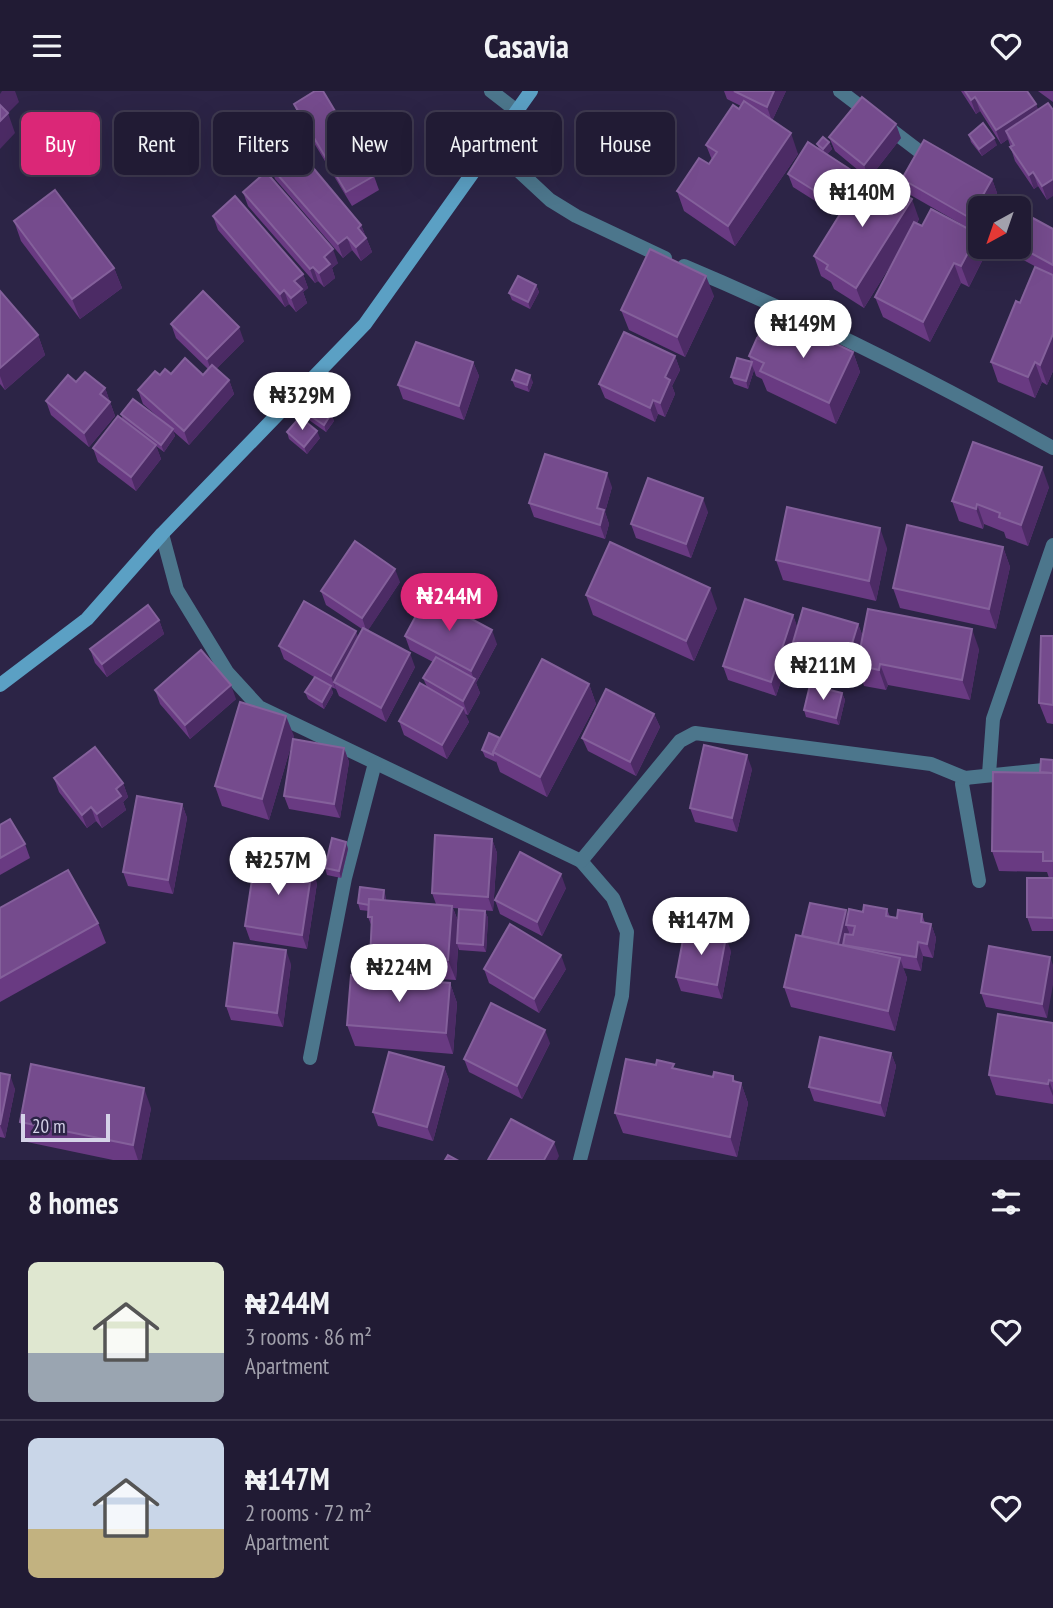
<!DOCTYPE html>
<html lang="en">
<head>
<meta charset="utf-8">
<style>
	body { margin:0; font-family:"PT Sans Narrow",sans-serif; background:#2d2840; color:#f1f3f6; height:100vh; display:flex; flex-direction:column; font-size:26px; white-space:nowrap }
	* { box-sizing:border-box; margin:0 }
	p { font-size:23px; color:#a2a1ac }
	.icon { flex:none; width:38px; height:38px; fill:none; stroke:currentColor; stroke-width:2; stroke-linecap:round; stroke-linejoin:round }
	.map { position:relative; height:1069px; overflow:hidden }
	.drawer { display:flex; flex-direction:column; background:#211b34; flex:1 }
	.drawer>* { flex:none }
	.banner { position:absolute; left:21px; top:21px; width:700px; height:63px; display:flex; gap:14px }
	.needle { width:46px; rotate:220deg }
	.buttons { position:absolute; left:968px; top:105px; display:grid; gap:14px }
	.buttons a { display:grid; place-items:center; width:63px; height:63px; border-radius:10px; background:#211b34; box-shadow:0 7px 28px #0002,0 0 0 2px #3e394f; font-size:35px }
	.scale { position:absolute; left:21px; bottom:18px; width:89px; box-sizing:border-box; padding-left:7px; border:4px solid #d5d2e8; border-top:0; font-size:19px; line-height:24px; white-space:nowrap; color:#d5d2e8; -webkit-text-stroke:5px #2c2446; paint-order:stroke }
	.price { position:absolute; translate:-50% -60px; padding:0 16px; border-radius:24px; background:#fff; color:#222; font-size:23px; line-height:46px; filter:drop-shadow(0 2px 4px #0008) }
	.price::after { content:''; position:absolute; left:50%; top:42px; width:21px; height:16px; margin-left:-10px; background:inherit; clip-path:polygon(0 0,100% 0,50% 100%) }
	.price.current { background:#db2777; color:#fff }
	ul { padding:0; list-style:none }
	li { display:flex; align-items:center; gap:21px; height:175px; padding:0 28px }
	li+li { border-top:2px solid #3e394f }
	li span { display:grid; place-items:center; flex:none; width:196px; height:140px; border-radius:10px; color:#555 }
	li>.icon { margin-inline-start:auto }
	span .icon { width:84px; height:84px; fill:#fffc; stroke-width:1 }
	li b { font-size:30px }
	h2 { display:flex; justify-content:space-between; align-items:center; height:84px; padding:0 28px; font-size:30px }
	.chip { padding:0 24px; border-radius:10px; background:#211b34; box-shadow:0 7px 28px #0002,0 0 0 2px #3e394f; font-size:24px; line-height:63px }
	.chip.current { background:#db2777; color:#fff }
	header { display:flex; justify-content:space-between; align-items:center; height:91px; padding:0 28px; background:#211b34; font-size:32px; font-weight:700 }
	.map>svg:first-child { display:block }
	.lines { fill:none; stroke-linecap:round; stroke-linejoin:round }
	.street { stroke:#4c768c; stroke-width:14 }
	.secondary { stroke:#5ba0c4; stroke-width:14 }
	.wall { fill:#693a82 }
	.shaded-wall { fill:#4c2b65 }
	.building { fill:#754b8d; stroke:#84609b; stroke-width:2 }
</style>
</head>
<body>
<header><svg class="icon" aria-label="menu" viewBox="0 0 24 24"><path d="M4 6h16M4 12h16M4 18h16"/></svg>Casavia<svg class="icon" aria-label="heart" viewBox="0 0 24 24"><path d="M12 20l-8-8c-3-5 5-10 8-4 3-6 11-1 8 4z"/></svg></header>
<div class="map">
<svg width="1053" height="1069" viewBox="0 0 1053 1069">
	<rect width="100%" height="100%" fill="#2c2446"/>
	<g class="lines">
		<g class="street">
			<polyline points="491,0 517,20"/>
			<polyline points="840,0 932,70"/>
			<polyline points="492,55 550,109 576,125 665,167"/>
			<path d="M 684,175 C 810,228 934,290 1053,357"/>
			<polyline points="162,443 177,499 227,581 259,616 581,770 613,807 627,841 622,905 580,1069"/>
			<polyline points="989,683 993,628 1053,454"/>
			<polyline points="965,687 962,693 979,790"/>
			<polyline points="581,770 680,650 695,642 931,673 965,687 1053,678"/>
			<polyline points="310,967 345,787 375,672"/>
		</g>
		<polyline class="secondary" points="0,594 87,528 162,443 365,233 531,0"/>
	</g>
	<g class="wall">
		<polygon points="724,0 786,0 772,30 798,63 735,155 684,120 677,100 709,73 712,69 706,54 741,15 727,8"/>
		<polygon points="961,0 1027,0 1036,13 1038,19 1047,109 1038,95 1034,98 1015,70 1008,48 1001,53 980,20 976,23"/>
		<polygon points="1038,0 1053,0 1053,11"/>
		<polygon points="294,13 374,85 379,99 352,115 299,27"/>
		<polygon points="969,44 997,54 982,65 971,51"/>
		<polygon points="829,46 901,47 872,84 892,96 891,92 905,96 902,102 919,128 917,132 922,135 980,149 985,164 969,196 961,192 930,251 883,226 875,206 898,162 864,217 834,198 831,191 821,185 814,165 839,125 793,96 788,83 819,58 817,53 829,51 832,58 827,63 859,93 864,84 835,60"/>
		<polygon points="270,75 361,134 372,161 361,170 352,159 343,167 275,88"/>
		<polygon points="902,88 992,88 997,102 988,117 980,117 980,131 975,141 907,102"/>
		<polygon points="243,101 338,172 332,177 335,187 324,196 318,190 315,192 248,115"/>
		<polygon points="213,125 303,183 308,197 303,201 307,212 296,221 289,213 285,216 218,139"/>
		<polygon points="14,130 114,177 122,197 80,228 21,150"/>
		<polygon points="1053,138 1053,280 1047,294 1042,291 1035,307 998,291 991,271 1020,212 1040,178 999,156 1018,156"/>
		<polygon points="536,194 539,201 530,218 512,209 509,202"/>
		<polygon points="0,200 38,244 45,264 5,299 0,293"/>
		<polygon points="714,205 685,266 629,239 621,219"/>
		<polygon points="171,233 244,250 216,278 229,289 234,303 189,354 173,340 175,345 164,361 156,355 161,368 136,400 98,371 93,357 123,329 121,323 165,332 143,313 138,299 160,284 203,284 208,278 176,247"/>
		<polygon points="780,238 853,261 860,281 836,333 767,300 762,288 756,285 754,279 748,298 734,293 731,286 751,271 749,265 758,248 758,246"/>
		<polygon points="675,265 680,279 672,295 675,303 665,326 658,323 655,331 605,307 599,293"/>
		<polygon points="473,271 479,285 464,329 403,308 398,294"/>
		<polygon points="512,289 533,291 529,301 515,296"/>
		<polygon points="76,291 105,297 115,325 89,356 51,324 46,310"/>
		<polygon points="317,305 346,311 336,324 319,312"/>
		<polygon points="306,322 331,323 334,330 326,341 309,329"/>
		<polygon points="287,341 320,347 307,363 289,348"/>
		<polygon points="612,396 605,421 609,433 605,448 534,426 529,412"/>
		<polygon points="1049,396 1028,455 1006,447 1004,441 984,433 983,438 959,430 952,410"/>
		<polygon points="708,421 691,467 636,447 631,433"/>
		<polygon points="1003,456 1010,476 996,538 900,517 893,497"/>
		<polygon points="887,457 876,510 783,489 776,469"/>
		<polygon points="400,491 368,539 415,576 386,631 339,605 336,598 331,596 333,602 324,618 308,608 305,601 314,586 284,568 279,555 358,546 362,538 326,514 321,500"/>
		<polygon points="586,504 717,517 694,570 593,524"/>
		<polygon points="793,524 797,536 858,533 863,546 979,558 970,609 888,594 886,599 864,595 857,574 862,548 848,596 794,579 789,566 776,605 728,589 723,575"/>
		<polygon points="159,529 164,543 107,586 95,572 90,558"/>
		<polygon points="405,545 497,553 476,592 480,602 468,624 465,623 469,631 447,668 404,644 399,630 427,596 423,587 433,571 410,559"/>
		<polygon points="1053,545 1053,633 1047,632 1039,612"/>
		<polygon points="589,593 596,613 547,706 500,681 496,670 496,671 485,666 482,659"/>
		<polygon points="155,599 236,608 190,648 160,613"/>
		<polygon points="842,602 845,609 839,634 806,626 804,619"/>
		<polygon points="654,623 660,636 636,685 588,660 582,647"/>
		<polygon points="294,645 269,729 222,715 215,695"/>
		<polygon points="344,657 349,671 340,727 289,718 284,705"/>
		<polygon points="1053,669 1053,840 1032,840 1027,826 1049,787 1047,781 999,780 992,760"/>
		<polygon points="752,678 737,741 695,731 690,717"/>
		<polygon points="54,687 123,692 128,706 123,711 126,719 102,737 96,730 87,737 59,701"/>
		<polygon points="182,713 187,727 173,803 128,795 123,781"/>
		<polygon points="0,734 25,753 30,767 0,784"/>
		<polygon points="492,748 497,762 493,820 453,817 458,830 485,820 488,827 486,861 459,859 458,856 456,889 438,888 437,891 450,892 457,912 453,963 355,955 347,934 376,886 370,868 372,836 368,826 369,820 360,819 358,812 386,806 386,809 436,813 432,802"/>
		<polygon points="346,751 348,758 341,787 327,784 325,777"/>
		<polygon points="317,792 307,858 250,849 245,835"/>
		<polygon points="566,797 542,845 500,823 495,809"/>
		<polygon points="0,817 98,832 106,852 0,911"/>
		<polygon points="887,818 890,826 897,827 922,823 925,832 931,833 936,847 933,867 923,865 921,880 903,877 907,887 895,940 791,916 784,896 848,825 863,821"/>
		<polygon points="731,860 722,908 681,900 676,886"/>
		<polygon points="1050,866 1047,927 986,916 981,902"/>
		<polygon points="291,873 283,936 231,929 226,915"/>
		<polygon points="484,878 566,878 539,922 489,892"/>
		<polygon points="1053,932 1053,1013 996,1004 989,984"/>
		<polygon points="550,952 522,1008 469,981 464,968"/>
		<polygon points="891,962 896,975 885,1026 814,1010 809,996"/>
		<polygon points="444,976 449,989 433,1050 378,1035 373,1021"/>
		<polygon points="676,978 713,986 733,985 735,991 741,992 748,1012 737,1066 623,1042 615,1022"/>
		<polygon points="0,982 15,998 5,1047 0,1046"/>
		<polygon points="151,1017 141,1069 113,1069 27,1051 20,1031"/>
	</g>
	<g class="shaded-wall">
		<polygon points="2,0 15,0 19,11 8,22 15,42 0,58 0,3"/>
		<polygon points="774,0 786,0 772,30 767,16"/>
		<polygon points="975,6 980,20 976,23 971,9"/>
		<polygon points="1036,13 1041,27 1006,40 1008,48 1001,53 996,39"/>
		<polygon points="896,33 901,47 869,88 864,74"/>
		<polygon points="791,42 798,63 735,155 728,135"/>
		<polygon points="994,47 997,54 982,65 979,58"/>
		<polygon points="829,51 832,58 826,65 823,58"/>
		<polygon points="854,81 859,94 839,126 834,112"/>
		<polygon points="1033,81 1038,95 1034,98 1029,84"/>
		<polygon points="992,88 997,102 988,117 980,117 980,131 975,141 970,127"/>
		<polygon points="1053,88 1053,105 1047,109 1042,95"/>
		<polygon points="902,89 905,96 902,103 900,96"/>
		<polygon points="912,108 919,128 864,217 856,197"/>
		<polygon points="361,134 372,161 361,170 356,156 358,137"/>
		<polygon points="978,143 980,149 980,156 982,156 985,164 969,196 961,175"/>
		<polygon points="347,146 352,159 343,167 338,153"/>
		<polygon points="333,158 338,172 332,177 335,187 324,196 319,182 324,166"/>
		<polygon points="954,172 961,192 930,251 923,231"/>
		<polygon points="313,176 318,190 315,192 310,178"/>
		<polygon points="114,177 122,197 80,228 72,208"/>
		<polygon points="303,183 308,197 303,201 307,212 296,221 291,207 294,190"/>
		<polygon points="706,185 714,205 685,266 677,246"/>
		<polygon points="536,194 539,201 530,218 528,211"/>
		<polygon points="284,199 289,213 285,216 280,203"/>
		<polygon points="778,232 780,239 771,258 768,251"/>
		<polygon points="239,236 244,250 212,282 207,268"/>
		<polygon points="1053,243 1053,280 1047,294 1040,274"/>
		<polygon points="38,244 45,264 5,299 0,285 0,277"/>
		<polygon points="853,261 860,281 836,333 829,312"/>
		<polygon points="675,265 680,279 672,295 675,303 665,326 660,312 665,286"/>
		<polygon points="473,271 479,285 464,329 459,315"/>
		<polygon points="1035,271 1042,291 1035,307 1028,286"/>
		<polygon points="751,272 754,279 748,298 746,290"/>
		<polygon points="530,284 533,291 529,301 527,294"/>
		<polygon points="229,289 234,303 189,354 184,340"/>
		<polygon points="105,297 110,311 100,303"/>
		<polygon points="343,303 346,311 336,324 334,317"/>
		<polygon points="653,309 658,323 655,331 650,317"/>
		<polygon points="110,311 115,325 89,356 84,342"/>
		<polygon points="331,323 334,330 326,341 324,334"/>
		<polygon points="173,338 175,345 164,361 161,354"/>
		<polygon points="317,340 320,347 307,363 304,356"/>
		<polygon points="156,354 161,368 136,400 131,386"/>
		<polygon points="1042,376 1049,396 1028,455 1021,434"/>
		<polygon points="607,382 612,396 605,421 609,433 605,448 600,434 597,417"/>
		<polygon points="703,407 708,421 691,467 686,453"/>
		<polygon points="977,413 984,433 983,438 976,418"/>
		<polygon points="880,437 887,457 876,510 869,490"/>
		<polygon points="1003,456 1010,476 996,538 989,518"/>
		<polygon points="395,478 400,491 367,541 362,527"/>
		<polygon points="710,497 717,517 694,570 686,550"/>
		<polygon points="793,524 798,538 776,605 771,591"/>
		<polygon points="159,529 164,543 107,586 102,573"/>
		<polygon points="858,533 863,546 848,596 843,582"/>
		<polygon points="972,538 979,558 970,609 962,589"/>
		<polygon points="492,539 497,553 476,592 480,602 468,624 463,610 474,589 471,580"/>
		<polygon points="356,540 361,554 334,591 336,599 331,585"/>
		<polygon points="410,562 415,576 386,631 381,617"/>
		<polygon points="880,573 888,594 886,599 879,579"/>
		<polygon points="589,593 596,613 547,706 540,686"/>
		<polygon points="231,594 236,608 190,648 185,634"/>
		<polygon points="331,595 333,602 324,618 322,611"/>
		<polygon points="842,602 845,609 839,634 836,627"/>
		<polygon points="463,617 469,631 447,668 442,654"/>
		<polygon points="654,623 660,636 636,685 630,671"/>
		<polygon points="286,625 294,645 269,729 262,708"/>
		<polygon points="344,657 349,671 340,727 334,713"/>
		<polygon points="747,664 752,678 737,741 732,727"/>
		<polygon points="123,692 128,706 123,711 126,719 102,737 97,723 116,698"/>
		<polygon points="182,713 187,727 173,803 168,789"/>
		<polygon points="91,716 96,730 87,737 82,724"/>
		<polygon points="492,748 497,762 493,820 488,806"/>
		<polygon points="346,751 348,758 341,787 339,780"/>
		<polygon points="312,778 317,792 307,858 302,844"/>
		<polygon points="561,783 566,797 542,845 537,831"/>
		<polygon points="384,799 386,806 385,822 382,815"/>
		<polygon points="452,815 460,835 457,852 458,856 456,889 448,869"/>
		<polygon points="846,819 851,833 846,834 849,841 846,854 843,854 845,859 838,853"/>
		<polygon points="485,820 488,827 486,861 483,854"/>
		<polygon points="931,833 936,847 933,867 927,853"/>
		<polygon points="726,846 731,860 722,908 717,894"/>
		<polygon points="918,851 923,865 921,880 916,866"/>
		<polygon points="286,859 291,873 283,936 277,922"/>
		<polygon points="561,864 566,878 539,922 534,908"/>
		<polygon points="1050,866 1053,874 1053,894 1047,927 1042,913"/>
		<polygon points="900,867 907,887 895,940 888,920"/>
		<polygon points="430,868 438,888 437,892 430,872"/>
		<polygon points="450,892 457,912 453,963 446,942"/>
		<polygon points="545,939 550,952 522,1008 517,995"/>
		<polygon points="891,962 896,975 885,1026 880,1012"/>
		<polygon points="444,976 449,989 433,1050 427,1036"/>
		<polygon points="10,984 15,998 5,1047 0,1034"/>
		<polygon points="733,985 739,1001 741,992 748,1012 737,1066 730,1046"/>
		<polygon points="1049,989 1053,1000 1053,1005 1048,993"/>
		<polygon points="144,997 151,1017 141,1069 138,1069 133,1054"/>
		<polygon points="554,1051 559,1065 557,1069 544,1069"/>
	</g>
	<g class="building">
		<polygon points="315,0 323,0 374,85 346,101 294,13"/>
		<polygon points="734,0 774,0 767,16"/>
		<polygon points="965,0 1027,0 1036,13 996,39 975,6 971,9"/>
		<polygon points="862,6 896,33 864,74 829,46"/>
		<polygon points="744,10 791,42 728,135 677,100 699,67 709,73 717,61 706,54 733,14 739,18"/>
		<polygon points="1048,12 1053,19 1053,88 1042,95 1033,81 1029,84 1010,56 1014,54 1006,40"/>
		<polygon points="0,14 8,22 0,30"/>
		<polygon points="983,32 994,47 979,58 969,44"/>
		<polygon points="823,46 829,51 823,58 817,53"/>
		<polygon points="924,49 992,88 970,127 902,88"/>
		<polygon points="808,51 854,81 834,112 788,83"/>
		<polygon points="294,54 361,134 358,137 366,147 356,156 347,146 338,153 270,75"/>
		<polygon points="867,80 912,108 856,197 826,178 828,174 814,165"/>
		<polygon points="266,81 333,158 324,166 330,173 319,182 313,176 310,178 243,101"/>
		<polygon points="894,85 902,89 900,96 891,92"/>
		<polygon points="55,99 114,177 72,208 14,130"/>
		<polygon points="235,105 303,183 294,190 302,198 291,207 284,199 280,203 213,125"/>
		<polygon points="1006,112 1016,117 1003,117"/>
		<polygon points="931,118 978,143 961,175 954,172 923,231 875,206 914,131 922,135"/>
		<polygon points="1018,119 1053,138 1053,174 1018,155"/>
		<polygon points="650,158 706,185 677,246 621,219"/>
		<polygon points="1035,176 1053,184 1053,243 1040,274 1035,271 1028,286 991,271 1016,210 1020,212"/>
		<polygon points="518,185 536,194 528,211 509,202"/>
		<polygon points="0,200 38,244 0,277"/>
		<polygon points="203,200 239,236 207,268 171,233"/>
		<polygon points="766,226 778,232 768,251 758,246"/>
		<polygon points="784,228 853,261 829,312 760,280 764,272 749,265 757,247 772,254"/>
		<polygon points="624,241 675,265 665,286 670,289 660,312 653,309 650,317 599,293"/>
		<polygon points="416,251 473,271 459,315 398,294"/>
		<polygon points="185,267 203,284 212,274 229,289 184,340 138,299 155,280 160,284 165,278 171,283"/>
		<polygon points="737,267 752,271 746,290 731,286"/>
		<polygon points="516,279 530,284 527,294 512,289"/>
		<polygon points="85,281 105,297 100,303 110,311 84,342 46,310 68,284 76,291"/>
		<polygon points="327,292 343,303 334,317 317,305"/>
		<polygon points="133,308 173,338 161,354 121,323"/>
		<polygon points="314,311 331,323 324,334 306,322"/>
		<polygon points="118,325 156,354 131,386 93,357"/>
		<polygon points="300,326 317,340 304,356 287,341"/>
		<polygon points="973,351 1042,376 1021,434 999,426 1000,422 977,413 976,418 952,410"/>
		<polygon points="545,363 607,382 597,417 604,419 600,434 529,412"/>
		<polygon points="648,387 703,407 686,453 631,433"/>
		<polygon points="787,416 880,437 869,490 776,469"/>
		<polygon points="907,434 1003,456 989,518 893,497"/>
		<polygon points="355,450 395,478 362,527 321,500"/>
		<polygon points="610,451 710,497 686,550 586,504"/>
		<polygon points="427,504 492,539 471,580 405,545"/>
		<polygon points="745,508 793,524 771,591 723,575"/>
		<polygon points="304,510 356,540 331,585 279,555"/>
		<polygon points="148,514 159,529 102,573 90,558"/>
		<polygon points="803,517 858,533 843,582 789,565"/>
		<polygon points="868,518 972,538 962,589 880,573 879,579 857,574"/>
		<polygon points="363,537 410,562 381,617 334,591"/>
		<polygon points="1041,545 1053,545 1053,614 1039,612"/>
		<polygon points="201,559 231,594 185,634 155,599"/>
		<polygon points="436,566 475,588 463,610 423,587"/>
		<polygon points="542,568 589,593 540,686 493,661"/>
		<polygon points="315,586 331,595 322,611 305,601"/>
		<polygon points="420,592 463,617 442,654 399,630"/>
		<polygon points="810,594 842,602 836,627 804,619"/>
		<polygon points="606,598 654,623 630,671 582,647"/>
		<polygon points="240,611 286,625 262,708 215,695"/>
		<polygon points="489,642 500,647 493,661 493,664 482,659"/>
		<polygon points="293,648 344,657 334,713 284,705"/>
		<polygon points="704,654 747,664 732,727 690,717"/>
		<polygon points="95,656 123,692 116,698 121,705 97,723 91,716 82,724 54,687"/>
		<polygon points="1041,668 1053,669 1053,682 1040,681"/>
		<polygon points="993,681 1053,682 1053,770 1043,770 1043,761 992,760"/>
		<polygon points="137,705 182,713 168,789 123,781"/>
		<polygon points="10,728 25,753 0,767 0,734"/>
		<polygon points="435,744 492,748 488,806 432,802"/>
		<polygon points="332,747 346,751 339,780 325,777"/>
		<polygon points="520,761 561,783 537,831 495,809"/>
		<polygon points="255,769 312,778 302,844 245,835"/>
		<polygon points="68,779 98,832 0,887 0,817"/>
		<polygon points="1027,787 1053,787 1053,827 1027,826"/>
		<polygon points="360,796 384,799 383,809 369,808 369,814 358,812"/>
		<polygon points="369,808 452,815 448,869 430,868 430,872 370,868 372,826 368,826"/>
		<polygon points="810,812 846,819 838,853 802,845"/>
		<polygon points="864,814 887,818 886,825 897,827 898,819 922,823 921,831 931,833 927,853 918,851 916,866 843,854 845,843 853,844 855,835 846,834 849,818 863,821"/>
		<polygon points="459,818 485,820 483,854 457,852"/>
		<polygon points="510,833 561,864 534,908 484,878"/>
		<polygon points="685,838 726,846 717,894 676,886"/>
		<polygon points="796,844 900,867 888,920 784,896"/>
		<polygon points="234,852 286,859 277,922 226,915"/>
		<polygon points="989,855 1050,866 1042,913 981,902"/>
		<polygon points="351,884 450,892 446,942 347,934"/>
		<polygon points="491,912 545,939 517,995 464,968"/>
		<polygon points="998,923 1053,932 1053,990 1049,989 1048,993 989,984"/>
		<polygon points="820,946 891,962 880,1012 809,996"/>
		<polygon points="389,961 444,976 427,1036 373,1021"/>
		<polygon points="626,968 656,974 657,969 674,973 672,977 713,986 714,981 733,985 733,990 741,992 730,1046 615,1022"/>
		<polygon points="31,973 144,997 133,1054 20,1031"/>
		<polygon points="0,982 10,984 0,1034"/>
		<polygon points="511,1028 554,1051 544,1069 488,1069"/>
		<polygon points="448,1064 457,1069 445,1069"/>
	</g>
</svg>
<div class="buttons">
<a><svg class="needle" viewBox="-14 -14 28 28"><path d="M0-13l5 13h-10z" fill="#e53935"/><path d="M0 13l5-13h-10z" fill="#a2a1ac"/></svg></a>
</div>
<div class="scale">20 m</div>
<b class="price" style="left:862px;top:138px">₦140M</b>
<b class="price" style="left:803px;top:269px">₦149M</b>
<b class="price" style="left:302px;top:341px">₦329M</b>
<b class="price current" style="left:449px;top:542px">₦244M</b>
<b class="price" style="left:823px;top:611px">₦211M</b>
<b class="price" style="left:278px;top:806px">₦257M</b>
<b class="price" style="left:701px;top:866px">₦147M</b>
<b class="price" style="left:399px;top:913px">₦224M</b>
<div class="banner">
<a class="chip current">Buy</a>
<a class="chip">Rent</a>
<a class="chip">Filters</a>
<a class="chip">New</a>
<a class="chip">Apartment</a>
<a class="chip">House</a>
</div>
</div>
<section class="drawer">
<h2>8 homes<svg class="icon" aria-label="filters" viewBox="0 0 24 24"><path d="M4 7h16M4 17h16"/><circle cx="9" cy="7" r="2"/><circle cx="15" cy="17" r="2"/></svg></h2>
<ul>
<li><span style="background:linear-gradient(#dfe7d0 65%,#9aa5b1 0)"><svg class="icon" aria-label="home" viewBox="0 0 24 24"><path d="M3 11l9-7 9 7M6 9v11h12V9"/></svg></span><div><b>₦244M</b><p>3 rooms · 86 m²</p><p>Apartment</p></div><svg class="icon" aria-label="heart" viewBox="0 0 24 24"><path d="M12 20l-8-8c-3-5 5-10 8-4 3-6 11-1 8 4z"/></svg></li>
<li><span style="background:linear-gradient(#c9d6e8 65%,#c2b280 0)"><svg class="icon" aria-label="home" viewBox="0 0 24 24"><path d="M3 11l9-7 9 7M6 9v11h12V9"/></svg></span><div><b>₦147M</b><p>2 rooms · 72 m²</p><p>Apartment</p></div><svg class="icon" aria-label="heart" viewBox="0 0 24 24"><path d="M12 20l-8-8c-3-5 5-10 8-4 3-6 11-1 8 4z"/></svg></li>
</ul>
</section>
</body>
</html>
